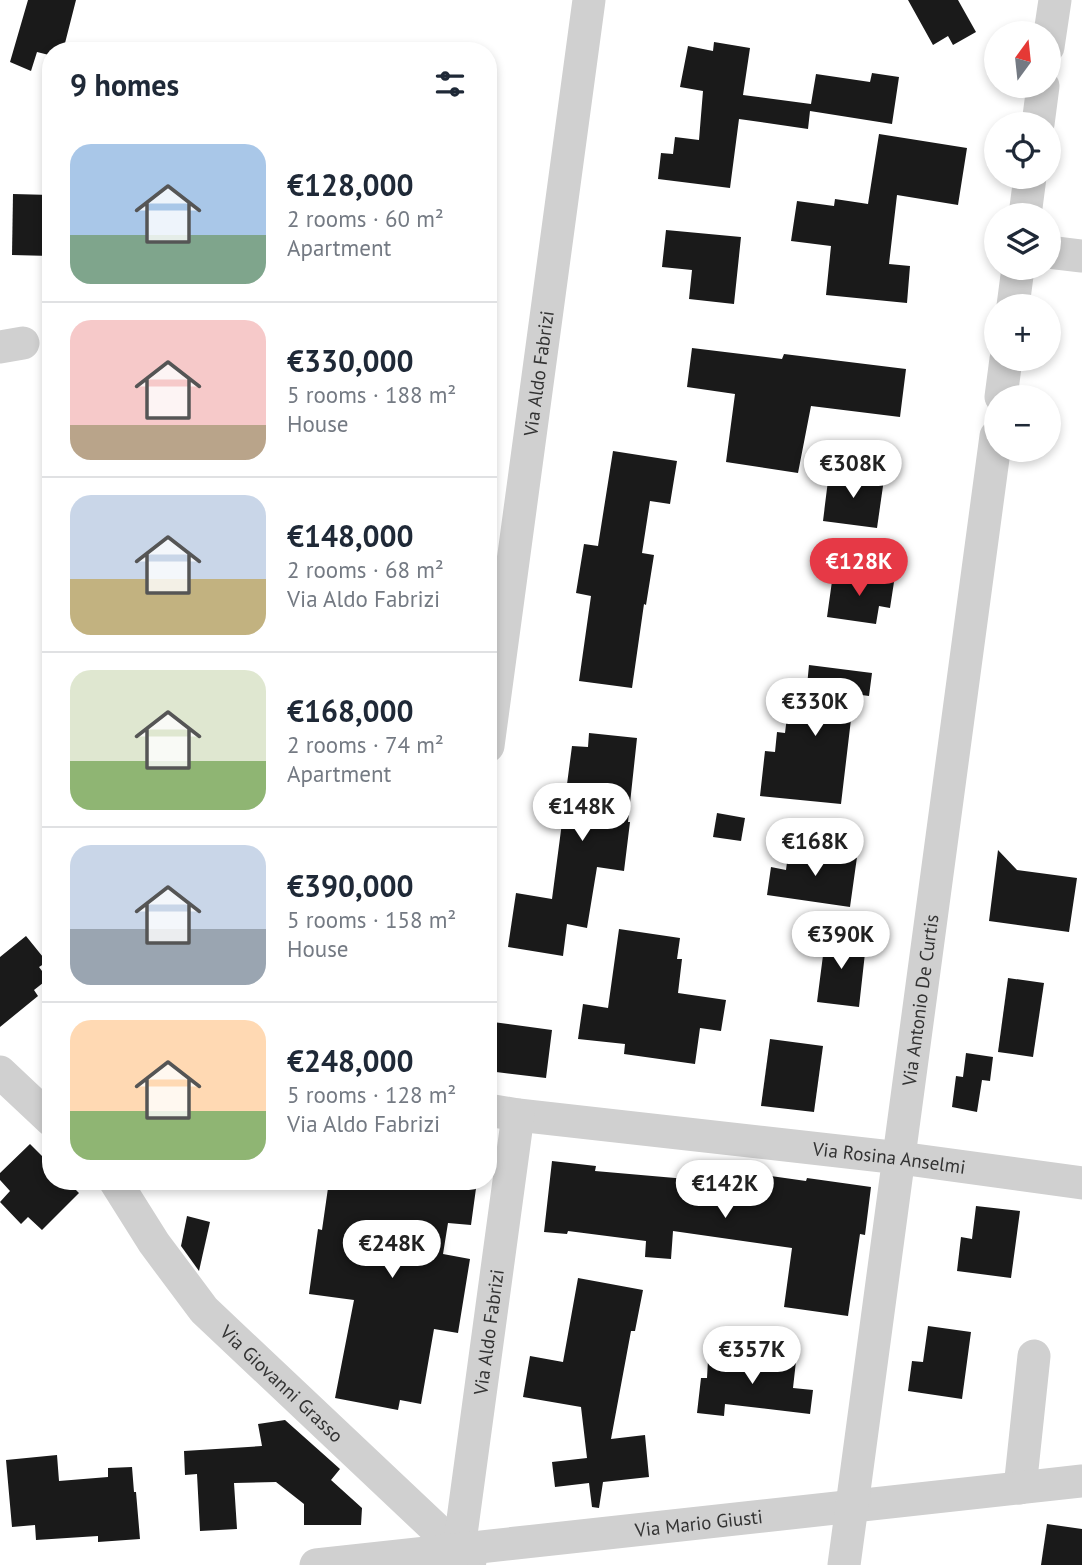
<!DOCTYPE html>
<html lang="en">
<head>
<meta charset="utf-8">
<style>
	body { margin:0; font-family:"PT Sans",sans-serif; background:#f2f2f3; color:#1f2937; height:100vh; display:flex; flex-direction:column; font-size:26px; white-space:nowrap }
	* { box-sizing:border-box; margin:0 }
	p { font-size:23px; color:#747a83 }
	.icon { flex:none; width:38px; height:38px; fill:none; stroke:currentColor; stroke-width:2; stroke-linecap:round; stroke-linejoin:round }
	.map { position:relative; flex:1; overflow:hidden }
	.drawer { position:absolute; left:42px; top:42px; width:455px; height:1148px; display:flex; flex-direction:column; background:#fff; border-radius:28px; box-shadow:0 4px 10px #0003 }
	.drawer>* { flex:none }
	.needle { width:46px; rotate:15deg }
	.fabs { position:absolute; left:984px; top:21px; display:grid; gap:14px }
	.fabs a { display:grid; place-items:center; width:77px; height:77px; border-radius:50%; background:#fff; box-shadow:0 4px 10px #0003; font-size:35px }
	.price { position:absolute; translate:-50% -60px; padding:0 16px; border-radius:24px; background:#fff; color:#222; font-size:23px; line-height:46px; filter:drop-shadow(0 2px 4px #0008) }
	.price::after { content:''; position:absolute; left:50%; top:42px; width:21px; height:16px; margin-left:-10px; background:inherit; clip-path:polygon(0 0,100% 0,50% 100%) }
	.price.current { background:#e63946; color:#fff }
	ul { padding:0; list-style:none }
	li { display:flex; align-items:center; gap:21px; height:175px; padding:0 28px }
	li+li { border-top:2px solid #e0e1e3 }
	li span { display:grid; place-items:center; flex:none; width:196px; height:140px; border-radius:21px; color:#555 }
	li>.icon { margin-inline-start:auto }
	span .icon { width:84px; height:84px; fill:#fffc; stroke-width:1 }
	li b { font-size:30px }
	h2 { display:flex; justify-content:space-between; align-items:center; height:84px; padding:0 28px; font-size:30px }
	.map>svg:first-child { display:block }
	.building { fill:#1a1a1a }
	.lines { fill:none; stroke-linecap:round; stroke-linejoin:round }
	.street { stroke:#d0d0d0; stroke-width:33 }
	.labels { text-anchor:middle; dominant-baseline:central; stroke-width:7; stroke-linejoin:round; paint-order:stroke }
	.street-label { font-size:19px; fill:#333; stroke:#fff }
</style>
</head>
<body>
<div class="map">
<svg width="1082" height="1565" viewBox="0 0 1082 1565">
	<rect width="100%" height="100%" fill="#fff"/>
	<g class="building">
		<polygon points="28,0 76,0 63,51 50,51 49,55 37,52 31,71 10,62"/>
		<polygon points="908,0 958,0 976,32 953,45 948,36 933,45"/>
		<polygon points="714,42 750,48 743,95 811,104 816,74 870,82 872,73 899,77 892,124 810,111 808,129 739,119 730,188 658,179 661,153 673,154 675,137 699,140 703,91 680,87 688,46 713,51"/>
		<polygon points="879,134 967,148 958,205 897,195 889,264 910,266 907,303 826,295 831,246 791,241 797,201 834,206 835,199 868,204"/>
		<polygon points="13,194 51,195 51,256 12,255"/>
		<polygon points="666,230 741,237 734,304 689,299 692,270 662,267"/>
		<polygon points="692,348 782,359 784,354 906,369 900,417 811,406 798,473 726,462 735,394 687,387"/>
		<polygon points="613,451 677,461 670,504 650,501 642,553 654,555 646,605 644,604 632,688 579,681 591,596 576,593 584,544 598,546"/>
		<polygon points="829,472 884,479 877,528 823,521"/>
		<polygon points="833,574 894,582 890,608 879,606 876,624 827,617"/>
		<polygon points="809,665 872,673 869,696 854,694 841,804 760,796 765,751 775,752 777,732 785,733 791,684 807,686"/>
		<polygon points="589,733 637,738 628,822 630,822 624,871 597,867 587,928 567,924 563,956 508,947 516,893 552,899 572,746 588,747"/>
		<polygon points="717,813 745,818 741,841 713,837"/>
		<polygon points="789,847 857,857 850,907 767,895 771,867 786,870"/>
		<polygon points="998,850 1017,870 1077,878 1069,932 989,921"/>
		<polygon points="619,929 680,938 677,959 682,959 678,993 726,1000 721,1031 700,1028 695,1064 624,1054 625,1044 578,1039 583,1004 608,1008"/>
		<polygon points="826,932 849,935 848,942 866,944 859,1007 817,1002"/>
		<polygon points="26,936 47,962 39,967 48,979 34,990 38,996 0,1027 0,957"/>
		<polygon points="1008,978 1044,983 1033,1057 998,1052"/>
		<polygon points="493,1022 552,1030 546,1078 488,1071"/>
		<polygon points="770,1039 823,1046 814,1112 761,1106"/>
		<polygon points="966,1053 993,1057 990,1081 982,1080 977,1112 952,1107 956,1076 963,1077"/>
		<polygon points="30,1144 51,1165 51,1181 67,1181 79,1193 42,1230 28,1217 21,1224 0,1202 10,1191 0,1180 0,1173"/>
		<polygon points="552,1161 596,1166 595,1171 721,1182 723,1169 806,1181 807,1178 871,1187 865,1235 860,1234 848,1316 784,1307 792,1248 673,1231 671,1259 645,1257 646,1241 568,1231 567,1234 544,1232"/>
		<polygon points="329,1181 477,1181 471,1225 448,1223 443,1254 470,1259 458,1333 434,1329 421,1404 400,1400 398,1410 335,1398 354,1300 309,1294 318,1229 322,1230"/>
		<polygon points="976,1206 1020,1211 1011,1278 957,1271 961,1237 972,1239"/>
		<polygon points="187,1216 210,1222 199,1271 181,1246"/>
		<polygon points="578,1278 643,1290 635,1331 631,1331 611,1439 645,1435 649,1477 603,1482 599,1508 592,1507 589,1483 555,1487 552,1462 587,1458 581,1407 523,1397 530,1356 563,1362"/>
		<polygon points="928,1326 971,1332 962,1399 908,1391 912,1361 923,1362"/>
		<polygon points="728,1353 796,1361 793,1388 813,1390 810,1414 725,1404 724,1416 697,1413 701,1378 707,1378 708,1360 727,1363"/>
		<polygon points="285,1420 340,1469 331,1480 362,1508 361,1525 304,1525 304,1504 276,1482 234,1483 237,1529 200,1531 197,1474 185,1475 184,1451 262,1446 258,1424"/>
		<polygon points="57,1455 59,1481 108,1477 108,1468 132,1467 134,1492 136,1492 140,1539 98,1542 98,1536 36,1540 35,1525 12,1527 6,1460"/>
		<polygon points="1047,1524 1082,1529 1082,1565 1041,1565"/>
	</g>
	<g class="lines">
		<g class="street">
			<polyline points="1048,47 1055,0"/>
			<polyline points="1038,124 1043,86"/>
			<polyline points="1025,215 1030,177"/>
			<polyline points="1048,252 1082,256"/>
			<polyline points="1013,306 1018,268"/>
			<polyline points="0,347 23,343"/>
			<polyline points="1001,397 1006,359"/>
			<path id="s1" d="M 488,746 L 589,0"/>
			<polyline points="0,1072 51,1120"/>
			<path id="s2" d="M 488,1110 L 518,1115 L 900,1158 L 1082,1183"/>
			<path id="s3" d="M 115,1181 L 154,1243 L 204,1310 L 470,1561"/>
			<polyline points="1020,1488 1034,1356"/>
			<path id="s4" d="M 459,1549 L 518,1115"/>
			<path id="s5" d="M 316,1565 L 1082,1481"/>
			<path id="s6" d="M 844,1565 L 996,436"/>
		</g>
	</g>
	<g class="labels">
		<g class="street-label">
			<text stroke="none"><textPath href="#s1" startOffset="376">Via Aldo Fabrizi</textPath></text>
			<text stroke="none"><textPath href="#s6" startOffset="570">Via Antonio De Curtis</textPath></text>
			<text stroke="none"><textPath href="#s2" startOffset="404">Via Rosina Anselmi</textPath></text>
			<text stroke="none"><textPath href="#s4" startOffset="219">Via Aldo Fabrizi</textPath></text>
			<text stroke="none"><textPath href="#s3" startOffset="264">Via Giovanni Grasso</textPath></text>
			<text stroke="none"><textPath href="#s5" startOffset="385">Via Mario Giusti</textPath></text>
		</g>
	</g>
</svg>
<div class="fabs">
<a><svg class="needle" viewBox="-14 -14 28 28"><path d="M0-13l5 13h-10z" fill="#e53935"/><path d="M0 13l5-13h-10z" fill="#747a83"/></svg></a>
<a><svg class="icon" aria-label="locate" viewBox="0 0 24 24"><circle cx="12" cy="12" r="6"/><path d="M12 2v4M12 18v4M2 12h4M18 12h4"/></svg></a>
<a><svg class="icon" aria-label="layers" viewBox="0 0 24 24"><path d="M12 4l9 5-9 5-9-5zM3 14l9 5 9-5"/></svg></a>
<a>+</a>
<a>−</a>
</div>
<b class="price" style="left:853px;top:500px">€308K</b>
<b class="price current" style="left:859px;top:598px">€128K</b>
<b class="price" style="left:815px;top:738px">€330K</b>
<b class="price" style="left:582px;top:843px">€148K</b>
<b class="price" style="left:815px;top:878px">€168K</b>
<b class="price" style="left:841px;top:971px">€390K</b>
<b class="price" style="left:725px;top:1220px">€142K</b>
<b class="price" style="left:392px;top:1280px">€248K</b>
<b class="price" style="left:752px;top:1386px">€357K</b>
<section class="drawer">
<h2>9 homes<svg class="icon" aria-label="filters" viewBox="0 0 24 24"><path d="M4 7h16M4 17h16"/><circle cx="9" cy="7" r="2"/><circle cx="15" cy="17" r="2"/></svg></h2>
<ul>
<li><span style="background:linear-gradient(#a9c7e8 65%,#7fa58c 0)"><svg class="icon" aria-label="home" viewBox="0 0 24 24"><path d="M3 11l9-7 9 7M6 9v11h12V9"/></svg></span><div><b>€128,000</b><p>2 rooms · 60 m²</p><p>Apartment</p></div></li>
<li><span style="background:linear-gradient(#f6c9c9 75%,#b9a48a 0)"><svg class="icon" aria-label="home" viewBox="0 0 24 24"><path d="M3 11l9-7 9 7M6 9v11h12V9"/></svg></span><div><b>€330,000</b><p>5 rooms · 188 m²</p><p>House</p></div></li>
<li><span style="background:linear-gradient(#c9d6e8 60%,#c2b280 0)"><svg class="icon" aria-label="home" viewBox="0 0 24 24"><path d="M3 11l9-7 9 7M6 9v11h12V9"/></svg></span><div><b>€148,000</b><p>2 rooms · 68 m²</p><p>Via Aldo Fabrizi</p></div></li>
<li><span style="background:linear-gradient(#dfe7d0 65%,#8fb573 0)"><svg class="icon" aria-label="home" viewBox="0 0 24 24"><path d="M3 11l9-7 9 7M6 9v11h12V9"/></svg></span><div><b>€168,000</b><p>2 rooms · 74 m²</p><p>Apartment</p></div></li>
<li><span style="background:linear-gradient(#c9d6e8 60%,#9aa5b1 0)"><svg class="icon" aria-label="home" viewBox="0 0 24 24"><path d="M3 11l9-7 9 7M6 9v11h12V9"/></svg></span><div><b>€390,000</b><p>5 rooms · 158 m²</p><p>House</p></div></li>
<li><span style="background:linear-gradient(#ffd9b3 65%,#8fb573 0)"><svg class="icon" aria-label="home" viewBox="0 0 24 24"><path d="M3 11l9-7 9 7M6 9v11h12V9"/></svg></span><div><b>€248,000</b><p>5 rooms · 128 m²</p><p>Via Aldo Fabrizi</p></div></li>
</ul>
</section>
</div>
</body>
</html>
